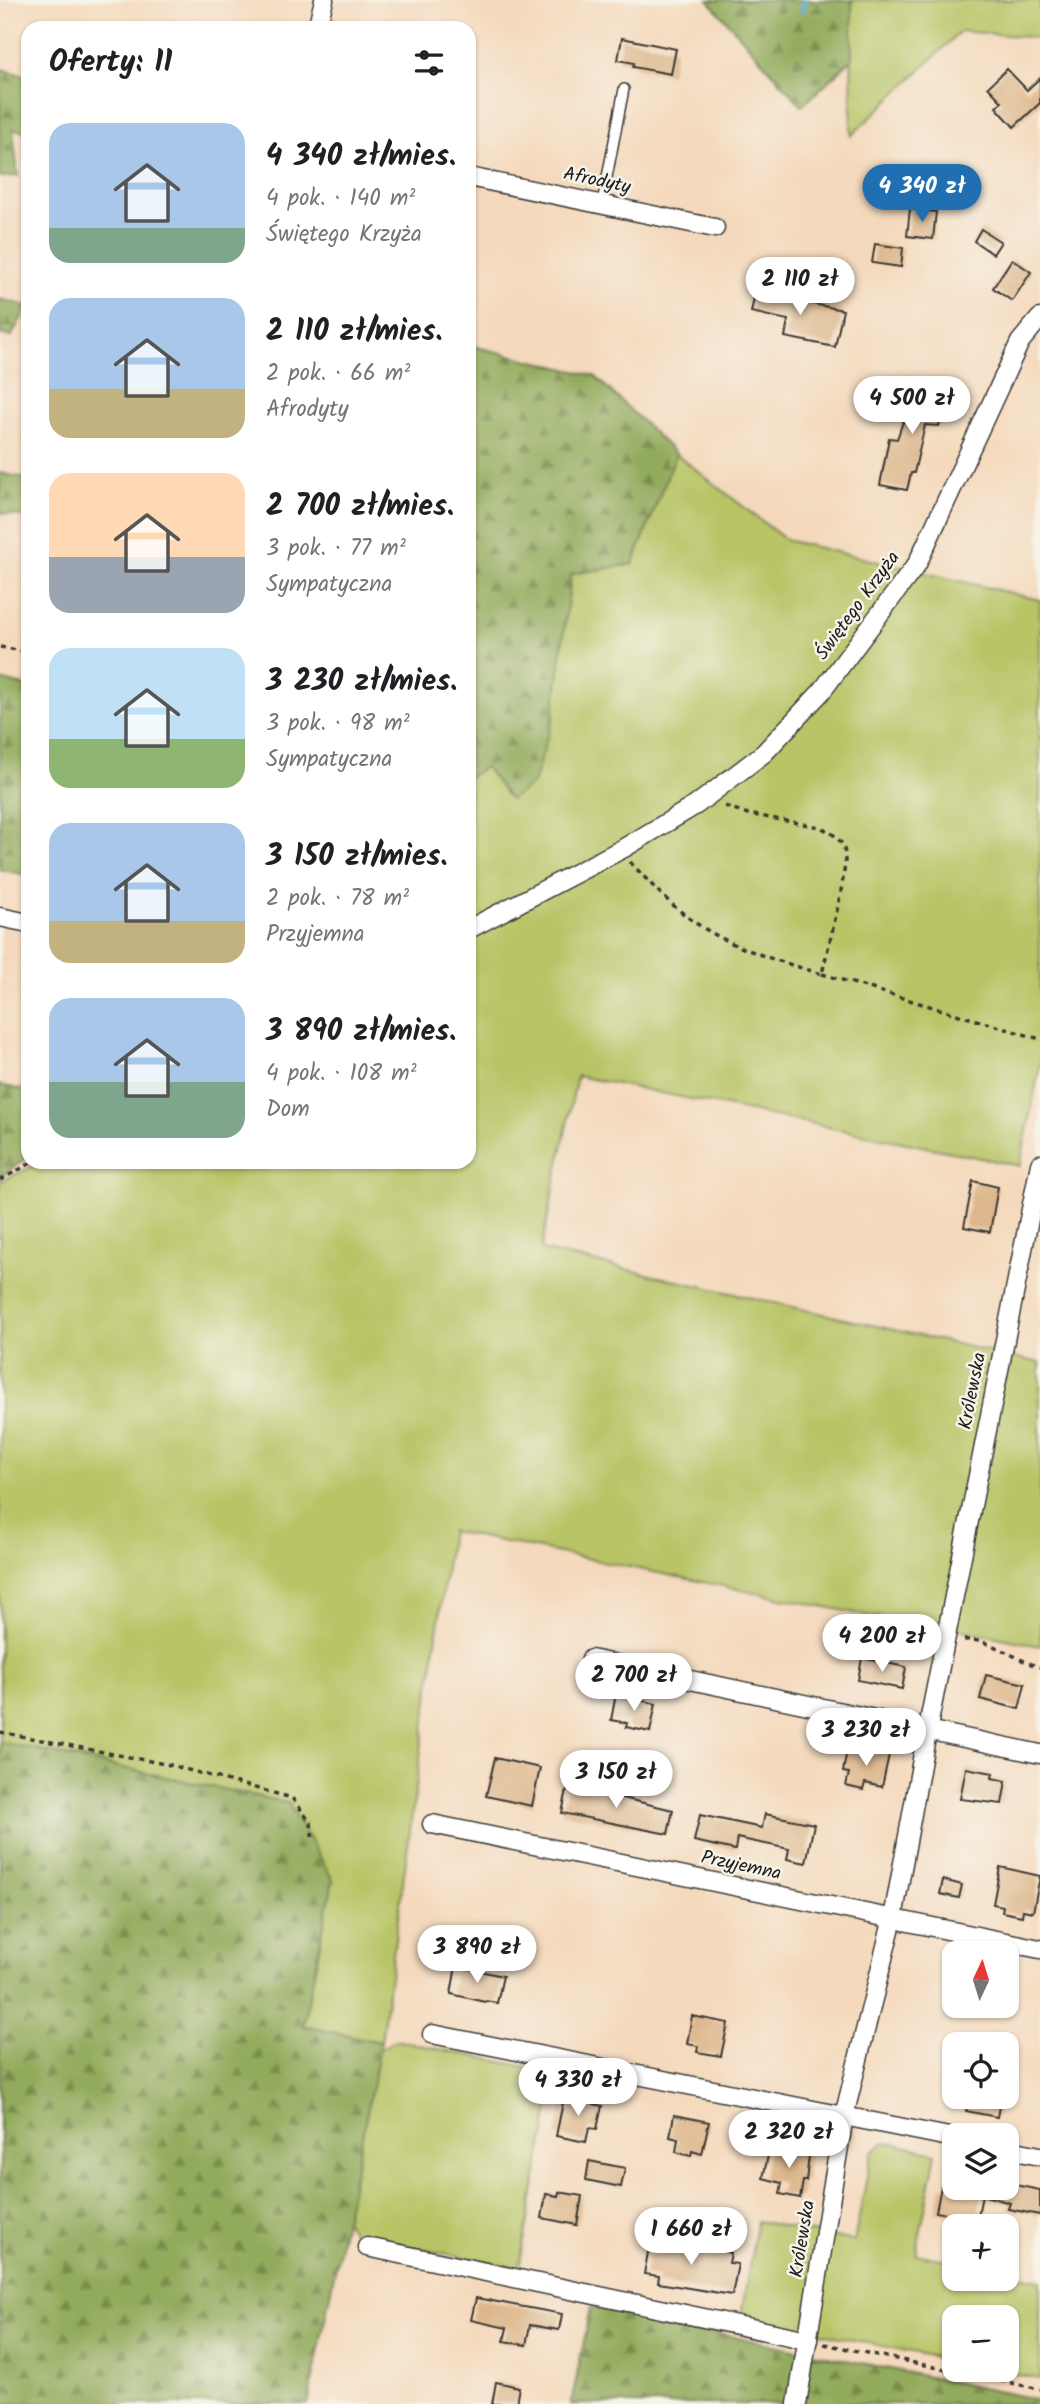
<!DOCTYPE html>
<html lang="pl">
<head>
<meta charset="utf-8">
<style>
	body { margin:0; font-family:Kalam,sans-serif; background:#f6f6f6; color:#202124; height:100vh; display:flex; flex-direction:column; font-size:26px; white-space:nowrap }
	* { box-sizing:border-box; margin:0 }
	p { font-size:23px; color:#757577 }
	.icon { flex:none; width:38px; height:38px; fill:none; stroke:currentColor; stroke-width:2; stroke-linecap:round; stroke-linejoin:round }
	.map { position:relative; flex:1; overflow:hidden }
	.drawer { position:absolute; left:21px; top:21px; width:455px; height:1148px; display:flex; flex-direction:column; background:#fff; border-radius:21px; box-shadow:0 2px 5px #0004 }
	.drawer>* { flex:none }
	.needle { width:46px; rotate:4deg }
	.controls { position:absolute; left:942px; top:1941px; display:grid; gap:14px }
	.controls a { display:grid; place-items:center; width:77px; height:77px; border-radius:14px; background:#fff; box-shadow:0 2px 5px #0004; font-size:35px }
	.price { position:absolute; translate:-50% -60px; padding:0 16px; border-radius:24px; background:#fff; color:#222; font-size:23px; line-height:46px; filter:drop-shadow(0 2px 4px #0008) }
	.price::after { content:''; position:absolute; left:50%; top:42px; width:21px; height:16px; margin-left:-10px; background:inherit; clip-path:polygon(0 0,100% 0,50% 100%) }
	.price.on { background:#1f6fb2; color:#fff }
	ul { padding:0; list-style:none }
	li { display:flex; align-items:center; gap:21px; height:175px; padding:0 28px }
	li span { display:grid; place-items:center; flex:none; width:196px; height:140px; border-radius:21px; color:#555 }
	li>.icon { margin-inline-start:auto }
	span .icon { width:84px; height:84px; fill:#fffc; stroke-width:1 }
	li b { font-size:30px }
	h2 { display:flex; justify-content:space-between; align-items:center; height:84px; padding:0 28px; font-size:30px }
	.map>svg:first-child { display:block }
	.green { fill:#b8c466; stroke:#6a7041; stroke-width:2 }
	.forest { fill:url(#forest-firs); stroke:#57633c; stroke-width:2 }
	.lines { fill:none; stroke-linecap:round; stroke-linejoin:round }
	.stream { stroke:#5aa9d4; stroke-width:5 }
	.building { fill:#ddb78c }
	.lane-casing { stroke:#3c3834; stroke-width:12 }
	.street-casing { stroke:#3c3834; stroke-width:21 }
	.path { stroke:#3c3834; stroke-width:3.5; stroke-dasharray:5 5; stroke-linecap:butt }
	.lane { stroke:#fff; stroke-width:9 }
	.street { stroke:#fff; stroke-width:18 }
	.labels { text-anchor:middle; dominant-baseline:central; stroke-width:5; stroke-linejoin:round; paint-order:stroke }
	.street-label { font-size:19px; fill:#1c1c1c; stroke:#f7f3e8 }
</style>
</head>
<body>
<div class="map">
<svg width="1040" height="2404" viewBox="0 0 1040 2404">
	<defs>
		<pattern id="forest-firs" width="22" height="20" patternUnits="userSpaceOnUse" patternTransform="scale(1.75)"><rect width="22" height="20" fill="#92aa5b"/><path d="M5 1l3.5 6h-7zM16 11l3.5 6h-7z" fill="#768a4a"/></pattern>
	</defs>
	<rect width="100%" height="100%" fill="#f7f3e8"/>
	<filter id="ink" filterUnits="userSpaceOnUse"><feTurbulence type="fractalNoise" baseFrequency=".0143" numOctaves="2"/><feDisplacementMap in="SourceGraphic" scale="14" xChannelSelector="R" yChannelSelector="G"/><feConvolveMatrix kernelMatrix="1 2 1 2 8 2 1 2 1" color-interpolation-filters="sRGB"/></filter>
	<filter id="wash" filterUnits="userSpaceOnUse"><feTurbulence type="fractalNoise" baseFrequency=".00686" numOctaves="4" result="noise"/><feDisplacementMap in="SourceGraphic" scale="28" xChannelSelector="R" yChannelSelector="G"/><feGaussianBlur stdDeviation="1.57" result="paint"/><feColorMatrix in="noise" values="0 0 0 0 0 0 0 0 0 0 0 0 0 0 0 0 0 1.4 0 .05"/><feComposite in="paint" operator="in"/></filter>
	<g filter="url(#wash)">
		<rect width="100%" height="100%" fill="#f4d9bc"/>
		<g class="green">
			<polygon points="852,0 1040,0 1040,38 961,31 851,136"/>
			<polygon points="676,454 786,540 1040,600 1040,1065 1020,1166 577,1076 541,1250 1040,1363 1040,1646 949,1627 900,1622 451,1531 381,2042 303,2026 333,1880 288,1803 0,1742 0,1181 43,1162 469,1162 469,777 553,719 571,574 633,564"/>
			<polygon points="395,2040 556,2073 519,2268 356,2236 345,2221 379,2050"/>
			<polygon points="885,2142 936,2153 916,2254 954,2262 954,2278 1006,2278 1006,2273 1040,2280 1040,2379 996,2370 1006,2370 1006,2317 954,2317 954,2361 741,2316 757,2221 854,2241 872,2152"/>
		</g>
		<g class="forest">
			<polygon points="708,0 852,0 852,59 802,106"/>
			<polygon points="0,69 28,76 28,132 13,129 18,176 0,177"/>
			<polygon points="0,299 28,306 11,337 0,334"/>
			<polygon points="469,345 595,376 676,454 633,564 571,574 553,719 533,784 510,800 485,767 469,777"/>
			<polygon points="0,473 28,479 28,517 0,513"/>
			<polygon points="0,680 28,687 28,875 0,870"/>
			<polygon points="0,1085 28,1091 28,1157 0,1177"/>
			<polygon points="0,1742 288,1803 333,1880 303,2026 381,2042 308,2404 0,2404"/>
			<polygon points="591,2307 1040,2400 1040,2404 571,2404"/>
		</g>
		<g class="lines">
			<polyline class="stream" points="802,11 804,0"/>
		</g>
		<g id="blocks">
			<g class="building">
				<polygon points="622,38 676,49 671,74 633,67 634,63 618,60"/>
				<polygon points="1007,69 1027,90 1040,78 1040,103 1014,127 996,107 1002,102 988,87"/>
				<polygon points="910,209 936,212 933,239 907,236"/>
				<polygon points="981,229 1001,242 993,254 974,241"/>
				<polygon points="875,244 903,248 901,267 872,263"/>
				<polygon points="1012,259 1031,272 1012,301 993,288"/>
				<polygon points="757,284 780,289 778,297 843,310 835,347 785,337 788,320 751,312"/>
				<polygon points="910,390 925,393 926,390 953,396 949,413 942,412 939,426 925,425 914,473 911,473 907,490 880,485 889,438 897,439 904,419"/>
				<polygon points="973,1181 998,1187 990,1232 964,1227"/>
				<polygon points="862,1658 906,1667 902,1689 858,1680"/>
				<polygon points="986,1675 1025,1684 1019,1709 980,1699"/>
				<polygon points="616,1694 656,1704 650,1732 626,1727 627,1723 611,1720"/>
				<polygon points="871,1746 890,1750 882,1787 865,1783 863,1790 846,1786 849,1773 843,1772 847,1750 869,1755"/>
				<polygon points="495,1758 540,1768 532,1806 486,1796"/>
				<polygon points="966,1768 993,1773 992,1778 1006,1781 1002,1804 960,1799"/>
				<polygon points="568,1785 673,1810 668,1834 562,1813"/>
				<polygon points="765,1814 814,1824 806,1863 787,1859 789,1849 737,1838 735,1850 694,1841 700,1815 762,1828"/>
				<polygon points="1000,1867 1040,1876 1033,1912 1023,1910 1022,1916 1002,1912 1003,1906 993,1904"/>
				<polygon points="943,1880 962,1885 959,1898 940,1894"/>
				<polygon points="456,1966 503,1976 497,2003 486,2001 485,2002 451,1994"/>
				<polygon points="692,2016 728,2023 721,2056 697,2052 698,2046 687,2044"/>
				<polygon points="565,2093 583,2097 582,2101 602,2106 597,2129 589,2128 586,2142 556,2136"/>
				<polygon points="969,2096 1001,2096 997,2117 966,2111"/>
				<polygon points="674,2115 709,2122 702,2154 692,2151 691,2156 676,2152 678,2139 670,2137"/>
				<polygon points="791,2144 810,2148 806,2181 803,2181 800,2198 780,2194 782,2183 763,2178 769,2151 788,2155"/>
				<polygon points="589,2161 625,2168 621,2187 586,2180"/>
				<polygon points="1006,2183 1040,2190 1040,2215 1008,2209 1010,2203 982,2195 976,2226 951,2226 953,2215 936,2212 941,2186 964,2190 964,2188 1006,2188"/>
				<polygon points="559,2192 582,2196 577,2225 542,2218 546,2194 558,2196"/>
				<polygon points="651,2237 731,2253 729,2263 738,2264 732,2295 658,2283 659,2276 644,2274"/>
				<polygon points="476,2298 562,2314 559,2330 530,2325 526,2345 504,2341 507,2328 471,2320"/>
				<polygon points="496,2382 519,2387 516,2404 492,2404"/>
			</g>
		</g>
	</g>
	<g filter="url(#ink)">
		<use href="#blocks" fill-opacity="0" stroke="#3c3834" stroke-width="2"/>
		<g class="lines">
			<defs>
				<polyline id="lane" points="602,203 624,89"/>
				<g id="street">
					<polyline points="317,28 324,0"/>
					<polyline points="469,177 715,228"/>
					<polyline points="0,917 28,923"/>
					<polyline points="469,929 624,848 696,805 764,753 822,691 917,564 1020,342 1040,318"/>
					<polyline points="591,1659 1040,1754"/>
					<polyline points="432,1824 1040,1949"/>
					<polyline points="432,2034 954,2138"/>
					<polyline points="1006,2149 1040,2156"/>
					<polyline points="367,2247 808,2340"/>
					<polyline points="797,2404 844,2116 893,1918 927,1732 1040,1164"/>
				</g>
			</defs>
			<use href="#lane" class="lane-casing"/>
			<use href="#street" class="street-casing"/>
			<g class="path">
				<polyline points="0,647 28,652"/>
				<path d="M 630,862 C 650,883 669,904 693,921 C 731,948 778,961 822,974 C 827,950 850,868 844,849 C 840,837 830,832 820,827 L 748,814 L 725,806"/>
				<polyline points="822,974 1040,1039"/>
				<polyline points="0,1180 33,1162"/>
				<path d="M 964,1640 C 990,1638 1015,1660 1040,1667"/>
				<polyline points="0,1732 170,1765 292,1798 311,1823 313,1842"/>
				<polyline points="824,2344 1040,2389"/>
			</g>
			<use href="#lane" class="lane"/>
			<use href="#street" class="street"/>
		</g>
	</g>
	<g class="labels">
		<g class="street-label">
			<text transform="translate(597 181) rotate(12)">Afrodyty</text>
			<text transform="translate(858 606) rotate(-54)">Świętego Krzyża</text>
			<text transform="translate(973 1391) rotate(-79)">Królewska</text>
			<text transform="translate(741 1866) rotate(12)">Przyjemna</text>
			<text transform="translate(803 2239) rotate(-81)">Królewska</text>
		</g>
	</g>
</svg>
<div class="controls">
<a><svg class="needle" viewBox="-14 -14 28 28"><path d="M0-13l5 13h-10z" fill="#e53935"/><path d="M0 13l5-13h-10z" fill="#757577"/></svg></a>
<a><svg class="icon" aria-label="locate" viewBox="0 0 24 24"><circle cx="12" cy="12" r="6"/><path d="M12 2v4M12 18v4M2 12h4M18 12h4"/></svg></a>
<a><svg class="icon" aria-label="layers" viewBox="0 0 24 24"><path d="M12 4l9 5-9 5-9-5zM3 14l9 5 9-5"/></svg></a>
<a>+</a>
<a>−</a>
</div>
<b class="price on" style="left:922px;top:224px">4 340 zł</b>
<b class="price" style="left:800px;top:317px">2 110 zł</b>
<b class="price" style="left:912px;top:436px">4 500 zł</b>
<b class="price" style="left:882px;top:1674px">4 200 zł</b>
<b class="price" style="left:634px;top:1713px">2 700 zł</b>
<b class="price" style="left:866px;top:1768px">3 230 zł</b>
<b class="price" style="left:616px;top:1810px">3 150 zł</b>
<b class="price" style="left:477px;top:1985px">3 890 zł</b>
<b class="price" style="left:578px;top:2118px">4 330 zł</b>
<b class="price" style="left:789px;top:2170px">2 320 zł</b>
<b class="price" style="left:691px;top:2267px">1 660 zł</b>
<section class="drawer">
<h2>Oferty: 11<svg class="icon" aria-label="filters" viewBox="0 0 24 24"><path d="M4 7h16M4 17h16"/><circle cx="9" cy="7" r="2"/><circle cx="15" cy="17" r="2"/></svg></h2>
<ul>
<li><span style="background:linear-gradient(#a9c7e8 75%,#7fa58c 0)"><svg class="icon" aria-label="home" viewBox="0 0 24 24"><path d="M3 11l9-7 9 7M6 9v11h12V9"/></svg></span><div><b>4 340 zł/mies.</b><p>4 pok. · 140 m²</p><p>Świętego Krzyża</p></div></li>
<li><span style="background:linear-gradient(#a9c7e8 65%,#c2b280 0)"><svg class="icon" aria-label="home" viewBox="0 0 24 24"><path d="M3 11l9-7 9 7M6 9v11h12V9"/></svg></span><div><b>2 110 zł/mies.</b><p>2 pok. · 66 m²</p><p>Afrodyty</p></div></li>
<li><span style="background:linear-gradient(#ffd9b3 60%,#9aa5b1 0)"><svg class="icon" aria-label="home" viewBox="0 0 24 24"><path d="M3 11l9-7 9 7M6 9v11h12V9"/></svg></span><div><b>2 700 zł/mies.</b><p>3 pok. · 77 m²</p><p>Sympatyczna</p></div></li>
<li><span style="background:linear-gradient(#bfe0f5 65%,#8fb573 0)"><svg class="icon" aria-label="home" viewBox="0 0 24 24"><path d="M3 11l9-7 9 7M6 9v11h12V9"/></svg></span><div><b>3 230 zł/mies.</b><p>3 pok. · 98 m²</p><p>Sympatyczna</p></div></li>
<li><span style="background:linear-gradient(#a9c7e8 70%,#c2b280 0)"><svg class="icon" aria-label="home" viewBox="0 0 24 24"><path d="M3 11l9-7 9 7M6 9v11h12V9"/></svg></span><div><b>3 150 zł/mies.</b><p>2 pok. · 78 m²</p><p>Przyjemna</p></div></li>
<li><span style="background:linear-gradient(#a9c7e8 60%,#7fa58c 0)"><svg class="icon" aria-label="home" viewBox="0 0 24 24"><path d="M3 11l9-7 9 7M6 9v11h12V9"/></svg></span><div><b>3 890 zł/mies.</b><p>4 pok. · 108 m²</p><p>Dom</p></div></li>
</ul>
</section>
</div>
</body>
</html>
